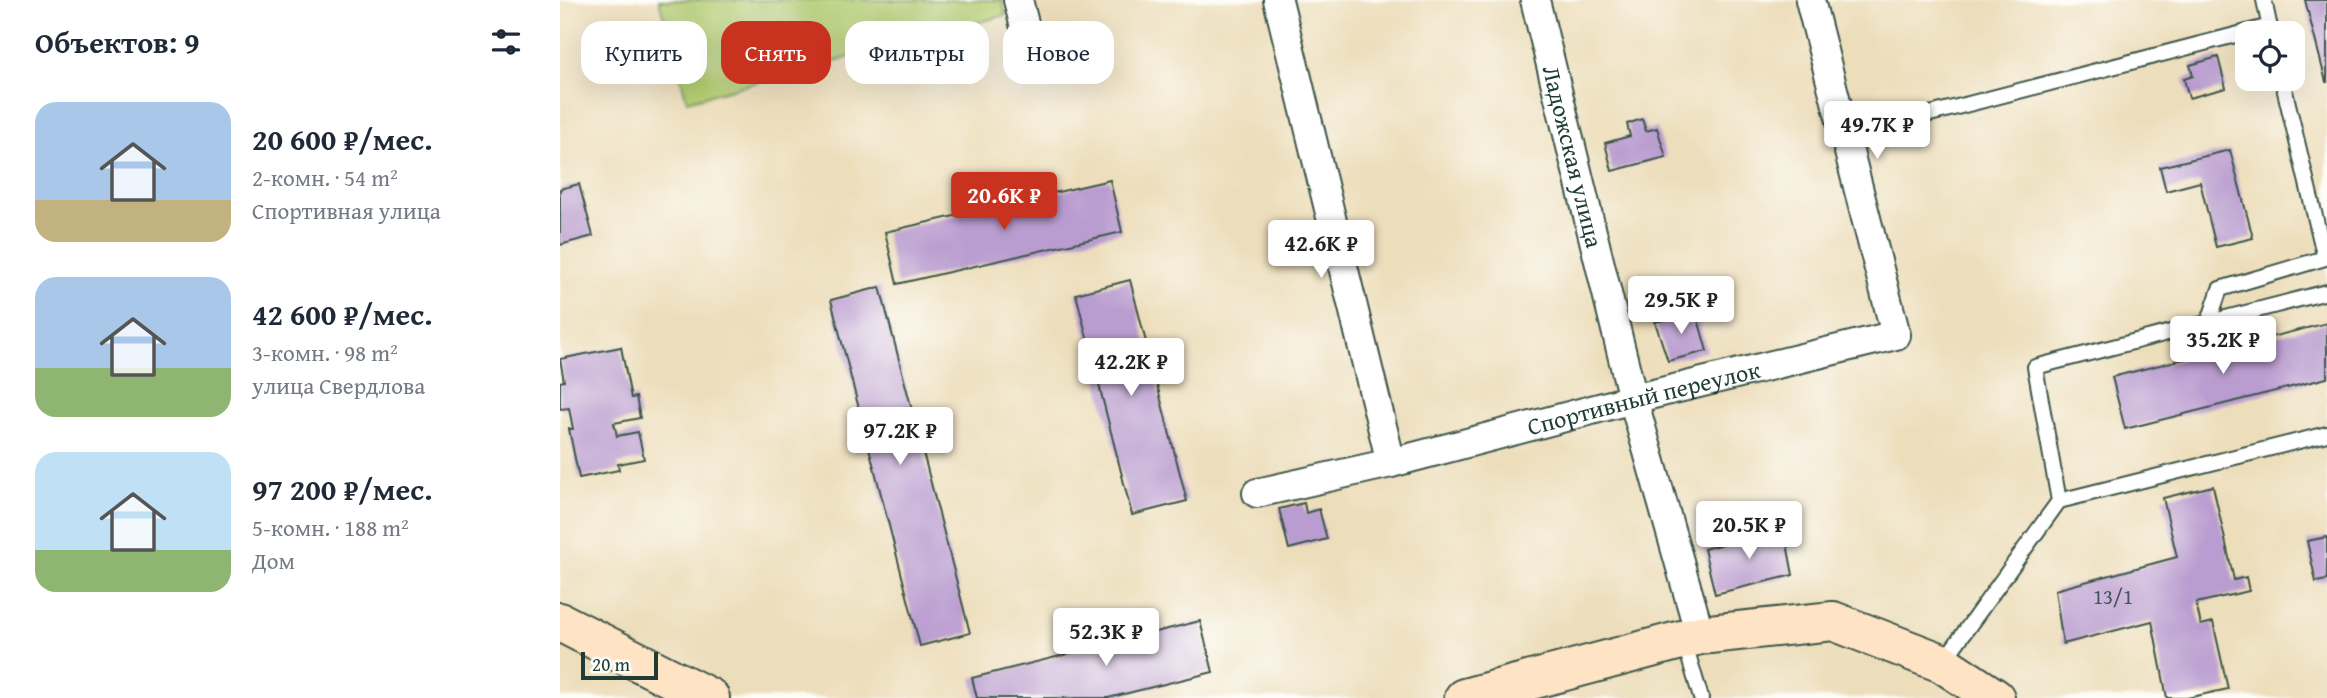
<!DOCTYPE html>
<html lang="ru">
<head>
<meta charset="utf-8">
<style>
	body { margin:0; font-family:"Gentium Book Plus",serif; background:#f6f6f7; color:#1f2937; height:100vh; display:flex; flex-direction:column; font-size:26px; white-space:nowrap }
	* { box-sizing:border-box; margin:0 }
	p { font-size:23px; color:#747a83 }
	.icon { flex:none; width:38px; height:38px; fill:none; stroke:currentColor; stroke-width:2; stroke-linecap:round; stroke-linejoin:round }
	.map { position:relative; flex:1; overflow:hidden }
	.panel { display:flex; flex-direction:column; background:#fff; width:560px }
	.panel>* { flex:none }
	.banner { position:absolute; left:21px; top:21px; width:665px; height:63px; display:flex; gap:14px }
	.controls { position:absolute; left:1675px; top:21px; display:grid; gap:14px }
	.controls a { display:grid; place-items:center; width:70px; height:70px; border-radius:14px; background:#fff; box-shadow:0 7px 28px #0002; font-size:35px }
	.scale { position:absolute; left:21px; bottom:18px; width:77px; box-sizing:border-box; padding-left:7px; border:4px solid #1f3d34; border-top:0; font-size:19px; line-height:24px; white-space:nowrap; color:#1f3d34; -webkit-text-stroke:5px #fdfcf7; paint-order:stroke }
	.price { position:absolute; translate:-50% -60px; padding:0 16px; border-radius:7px; background:#fff; color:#222; font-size:23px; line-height:46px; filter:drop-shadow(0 2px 4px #0008) }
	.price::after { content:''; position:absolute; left:50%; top:42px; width:21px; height:16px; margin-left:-10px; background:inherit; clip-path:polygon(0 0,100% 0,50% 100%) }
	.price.on { background:#c8321e; color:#fff }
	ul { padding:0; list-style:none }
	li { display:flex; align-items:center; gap:21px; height:175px; padding:0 35px }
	li span { display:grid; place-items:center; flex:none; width:196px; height:140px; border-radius:21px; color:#555 }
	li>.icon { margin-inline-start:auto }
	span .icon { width:84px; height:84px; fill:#fffc; stroke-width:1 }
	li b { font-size:30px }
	h2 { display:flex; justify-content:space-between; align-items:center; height:84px; padding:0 35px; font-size:30px }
	.chip { padding:0 24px; border-radius:21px; background:#fff; box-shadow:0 7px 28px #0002; font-size:24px; line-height:63px }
	.chip.on { background:#c8321e; color:#fff }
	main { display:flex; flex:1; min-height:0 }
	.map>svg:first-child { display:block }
	.green { fill:#b1cb70; stroke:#688452; stroke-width:2 }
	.building { fill:#ba9dd0 }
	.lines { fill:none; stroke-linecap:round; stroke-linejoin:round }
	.lane-casing { stroke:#3e5548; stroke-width:18 }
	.street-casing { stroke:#3e5548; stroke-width:32 }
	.secondary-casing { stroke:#3e5548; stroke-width:42 }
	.lane { stroke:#fff; stroke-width:14 }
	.street { stroke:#fff; stroke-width:28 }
	.secondary { stroke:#fee4c5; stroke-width:38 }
	.labels { text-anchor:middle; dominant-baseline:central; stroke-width:5; stroke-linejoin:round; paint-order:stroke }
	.number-label { font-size:21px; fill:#46555b }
	.street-label { font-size:24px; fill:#1f3d34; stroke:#fdfcf7 }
</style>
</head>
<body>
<main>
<section class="panel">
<h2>Объектов: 9<svg class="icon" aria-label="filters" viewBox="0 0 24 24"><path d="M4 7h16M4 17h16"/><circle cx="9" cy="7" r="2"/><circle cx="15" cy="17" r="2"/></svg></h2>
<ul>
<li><span style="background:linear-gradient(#a9c7e8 70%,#c2b280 0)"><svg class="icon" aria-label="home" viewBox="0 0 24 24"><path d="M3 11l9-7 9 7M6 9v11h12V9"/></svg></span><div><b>20 600 ₽/мес.</b><p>2-комн. · 54 m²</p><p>Спортивная улица</p></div></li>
<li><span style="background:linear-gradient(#a9c7e8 65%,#8fb573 0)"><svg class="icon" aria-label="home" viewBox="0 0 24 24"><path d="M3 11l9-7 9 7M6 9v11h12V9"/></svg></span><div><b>42 600 ₽/мес.</b><p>3-комн. · 98 m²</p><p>улица Свердлова</p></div></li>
<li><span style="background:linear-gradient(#bfe0f5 70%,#8fb573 0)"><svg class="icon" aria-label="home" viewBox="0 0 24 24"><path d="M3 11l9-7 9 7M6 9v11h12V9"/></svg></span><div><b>97 200 ₽/мес.</b><p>5-комн. · 188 m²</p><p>Дом</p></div></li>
</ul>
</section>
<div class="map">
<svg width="1767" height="698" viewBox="0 0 1767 698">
	<rect width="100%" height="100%" fill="#fdfcf7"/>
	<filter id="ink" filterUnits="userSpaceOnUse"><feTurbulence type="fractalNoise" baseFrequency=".0143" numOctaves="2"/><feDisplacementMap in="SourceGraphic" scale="14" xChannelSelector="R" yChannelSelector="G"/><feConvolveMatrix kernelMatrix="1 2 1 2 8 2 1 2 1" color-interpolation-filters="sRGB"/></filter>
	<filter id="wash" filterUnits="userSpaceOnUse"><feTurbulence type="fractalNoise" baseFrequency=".00686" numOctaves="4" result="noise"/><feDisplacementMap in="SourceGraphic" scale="28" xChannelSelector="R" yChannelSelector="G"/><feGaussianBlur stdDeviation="1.57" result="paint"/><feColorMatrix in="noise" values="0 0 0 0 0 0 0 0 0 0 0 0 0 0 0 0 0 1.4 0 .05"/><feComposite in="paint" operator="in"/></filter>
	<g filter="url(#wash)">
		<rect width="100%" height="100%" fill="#eddebb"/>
		<polygon class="green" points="99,0 442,0 446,15 127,101"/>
		<g id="blocks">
			<g class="building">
				<polygon points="1745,0 1767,0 1767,82 1766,82"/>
				<polygon points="1658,57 1666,88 1629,98 1624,79 1633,76 1630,65"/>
				<polygon points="1082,119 1086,131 1097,128 1106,157 1052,171 1045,143 1070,136 1067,124"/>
				<polygon points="1670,150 1693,238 1656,247 1640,182 1606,191 1600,167"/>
				<polygon points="550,180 562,232 337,284 325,232"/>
				<polygon points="19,184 33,236 0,245 0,189"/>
				<polygon points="570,280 627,501 572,515 516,294"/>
				<polygon points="320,287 410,633 360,646 271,300"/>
				<polygon points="1136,312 1147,351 1108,361 1095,322"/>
				<polygon points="1767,323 1767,378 1565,429 1552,377"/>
				<polygon points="61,347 71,398 76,397 80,418 54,423 57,436 78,432 84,459 58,464 59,470 19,478 9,429 13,429 9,408 0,409 0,382 4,381 0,359"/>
				<polygon points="1653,486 1674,580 1686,577 1689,591 1636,603 1641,625 1653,622 1668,689 1627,698 1607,698 1592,621 1503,644 1495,590 1617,557 1603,498"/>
				<polygon points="744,503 746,513 759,509 767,539 729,549 719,509"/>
				<polygon points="1224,528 1233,575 1155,594 1144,549"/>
				<polygon points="1767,537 1767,580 1756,582 1747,541"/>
				<polygon points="640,621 653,672 548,698 417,698 412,678"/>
			</g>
		</g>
	</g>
	<g filter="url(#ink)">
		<use href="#blocks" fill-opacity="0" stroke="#3e5548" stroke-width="2"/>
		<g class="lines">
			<defs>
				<g id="lane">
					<polyline points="1704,0 1711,33"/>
					<polyline points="1285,136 1710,26"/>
					<polyline points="1649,321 1660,289 1765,258 1722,79"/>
					<polyline points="1499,501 1767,434"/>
					<polyline points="1124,641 1141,698"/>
					<polyline points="1383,662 1499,501 1475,367 1767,292"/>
				</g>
				<g id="street">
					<polyline points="458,0 467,35"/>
					<path id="s1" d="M 975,0 L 1073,399 L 1140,635"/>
					<path id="s2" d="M 831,463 L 1073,399 L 1336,335 L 1250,0"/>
					<polyline points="697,493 831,463 718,0"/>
				</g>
				<g id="secondary">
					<polyline points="0,622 150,698"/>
					<polyline points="904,698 1140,635 1273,621 1382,663 1435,698"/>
				</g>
			</defs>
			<use href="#lane" class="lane-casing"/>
			<use href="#street" class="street-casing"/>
			<use href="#secondary" class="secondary-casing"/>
			<use href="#lane" class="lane"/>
			<use href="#street" class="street"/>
			<use href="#secondary" class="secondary"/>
		</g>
	</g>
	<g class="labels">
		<g class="number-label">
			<text x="1553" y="596">13/1</text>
		</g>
		<g class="street-label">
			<text stroke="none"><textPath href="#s1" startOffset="161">Ладожская улица</textPath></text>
			<text stroke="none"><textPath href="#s2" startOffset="261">Спортивный переулок</textPath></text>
		</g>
	</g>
</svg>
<div class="controls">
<a><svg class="icon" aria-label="locate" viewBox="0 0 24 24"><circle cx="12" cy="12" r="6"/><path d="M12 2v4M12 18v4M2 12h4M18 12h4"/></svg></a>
</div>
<div class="scale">20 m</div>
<b class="price" style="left:1317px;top:161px">49.7K ₽</b>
<b class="price on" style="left:444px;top:232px">20.6K ₽</b>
<b class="price" style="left:761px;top:280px">42.6K ₽</b>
<b class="price" style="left:1121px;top:336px">29.5K ₽</b>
<b class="price" style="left:1663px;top:376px">35.2K ₽</b>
<b class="price" style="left:571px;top:398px">42.2K ₽</b>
<b class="price" style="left:340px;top:467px">97.2K ₽</b>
<b class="price" style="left:1189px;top:561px">20.5K ₽</b>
<b class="price" style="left:546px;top:668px">52.3K ₽</b>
<div class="banner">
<a class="chip">Купить</a>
<a class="chip on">Снять</a>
<a class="chip">Фильтры</a>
<a class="chip">Новое</a>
</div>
</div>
</main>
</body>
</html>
